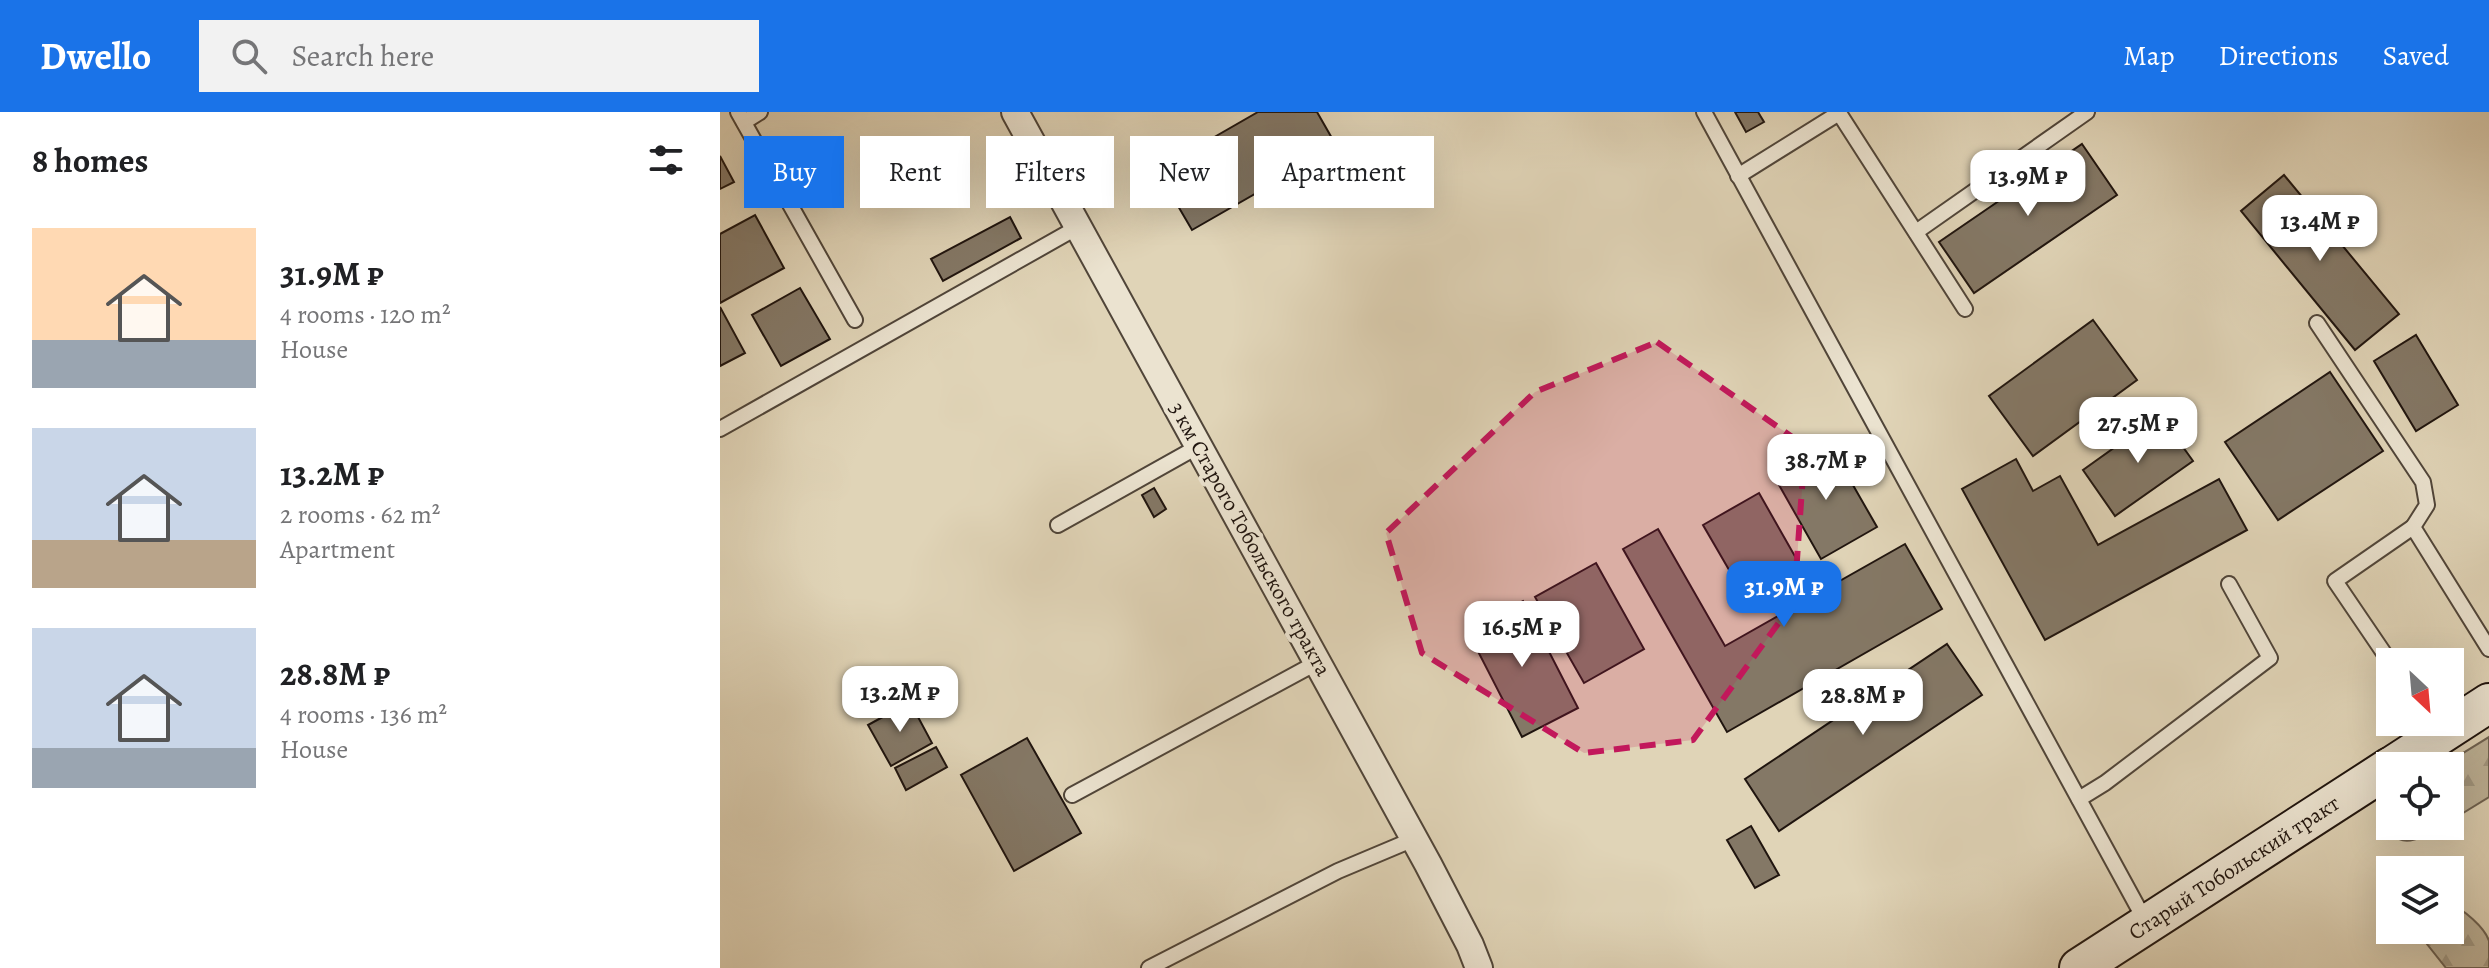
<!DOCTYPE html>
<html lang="en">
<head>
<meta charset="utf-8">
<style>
	body { margin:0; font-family:Alegreya,serif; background:#f2f2f2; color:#202124; height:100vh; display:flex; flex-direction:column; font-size:30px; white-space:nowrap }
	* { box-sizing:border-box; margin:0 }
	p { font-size:26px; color:#757577 }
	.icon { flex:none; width:44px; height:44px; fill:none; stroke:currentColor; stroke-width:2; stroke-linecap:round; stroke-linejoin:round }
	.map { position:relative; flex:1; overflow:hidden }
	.sheet { display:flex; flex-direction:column; background:#fff; width:720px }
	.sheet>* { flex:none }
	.top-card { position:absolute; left:24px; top:24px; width:760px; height:72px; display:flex; gap:16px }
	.needle { width:52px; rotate:154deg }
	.controls { position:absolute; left:1656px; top:536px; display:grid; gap:16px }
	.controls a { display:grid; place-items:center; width:88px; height:88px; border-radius:0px; background:#fff; box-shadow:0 8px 32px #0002; font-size:40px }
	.price { position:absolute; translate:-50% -68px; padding:0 18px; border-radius:16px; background:#fff; color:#222; font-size:26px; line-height:52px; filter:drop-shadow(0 2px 4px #0008) }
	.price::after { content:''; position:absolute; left:50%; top:48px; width:24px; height:18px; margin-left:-12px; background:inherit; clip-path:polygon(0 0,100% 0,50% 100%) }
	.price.active { background:#1a73e8; color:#fff }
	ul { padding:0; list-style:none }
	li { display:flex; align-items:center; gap:24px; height:200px; padding:0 32px }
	li span { display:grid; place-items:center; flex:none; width:224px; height:160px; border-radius:0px; color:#555 }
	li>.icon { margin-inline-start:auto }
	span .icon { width:96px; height:96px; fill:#fffc; stroke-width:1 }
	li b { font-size:34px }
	h2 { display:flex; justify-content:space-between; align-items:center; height:96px; padding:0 32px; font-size:34px }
	.chip { padding:0 28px; border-radius:0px; background:#fff; box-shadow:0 8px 32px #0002; font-size:28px; line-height:72px }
	.chip.active { background:#1a73e8; color:#fff }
	header { display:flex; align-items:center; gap:48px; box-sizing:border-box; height:112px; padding:0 40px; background:#1a73e8; color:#fff }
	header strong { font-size:38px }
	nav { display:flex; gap:44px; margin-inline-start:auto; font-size:28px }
	.search { width:560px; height:72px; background:#f2f2f2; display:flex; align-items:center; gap:20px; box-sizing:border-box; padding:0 28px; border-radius:0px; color:#757577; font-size:30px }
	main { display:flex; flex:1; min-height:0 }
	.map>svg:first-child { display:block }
	.forest { fill:url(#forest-firs); stroke:#706454; stroke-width:2 }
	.building { fill:#847866; stroke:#20150f; stroke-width:2 }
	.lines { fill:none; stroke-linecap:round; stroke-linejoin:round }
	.lane-casing { stroke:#504539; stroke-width:18 }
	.street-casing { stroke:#504539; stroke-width:30 }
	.secondary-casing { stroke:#20150f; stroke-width:42 }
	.lane { stroke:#ebe3d0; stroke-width:14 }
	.street { stroke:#ebe3d0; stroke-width:26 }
	.secondary { stroke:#ebe3d0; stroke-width:38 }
	.marked { fill:#c2185b; fill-opacity:0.2; stroke:#c2185b; stroke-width:6; stroke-dasharray:16 10; stroke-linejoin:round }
	.labels { text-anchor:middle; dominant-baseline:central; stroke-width:8; stroke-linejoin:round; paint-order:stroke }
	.street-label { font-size:22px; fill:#20150f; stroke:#ebe3d0 }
</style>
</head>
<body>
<header>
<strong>Dwello</strong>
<div class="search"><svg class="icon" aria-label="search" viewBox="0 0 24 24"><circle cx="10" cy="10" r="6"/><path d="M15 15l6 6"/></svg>Search here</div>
<nav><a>Map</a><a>Directions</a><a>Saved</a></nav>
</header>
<main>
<section class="sheet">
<h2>8 homes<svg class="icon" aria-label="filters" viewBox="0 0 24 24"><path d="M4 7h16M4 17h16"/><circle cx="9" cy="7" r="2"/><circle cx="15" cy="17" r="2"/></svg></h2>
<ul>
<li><span style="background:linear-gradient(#ffd9b3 70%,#9aa5b1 0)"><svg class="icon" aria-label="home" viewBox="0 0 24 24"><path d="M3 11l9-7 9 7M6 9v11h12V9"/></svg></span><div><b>31.9M ₽</b><p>4 rooms · 120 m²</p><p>House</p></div></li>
<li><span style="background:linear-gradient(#c9d6e8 70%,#b9a48a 0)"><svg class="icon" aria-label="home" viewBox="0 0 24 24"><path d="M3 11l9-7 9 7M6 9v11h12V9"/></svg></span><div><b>13.2M ₽</b><p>2 rooms · 62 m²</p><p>Apartment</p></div></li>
<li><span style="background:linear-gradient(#c9d6e8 75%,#9aa5b1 0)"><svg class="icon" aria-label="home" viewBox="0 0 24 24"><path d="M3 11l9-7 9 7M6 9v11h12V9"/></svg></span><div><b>28.8M ₽</b><p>4 rooms · 136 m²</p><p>House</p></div></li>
</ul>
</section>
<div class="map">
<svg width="1769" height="856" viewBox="0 0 1769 856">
	<defs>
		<pattern id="forest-firs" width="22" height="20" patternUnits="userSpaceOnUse" patternTransform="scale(2)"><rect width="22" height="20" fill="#bfb49a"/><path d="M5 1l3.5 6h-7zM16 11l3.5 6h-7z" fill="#a49a84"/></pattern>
	</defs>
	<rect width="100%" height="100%" fill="#e0d4b7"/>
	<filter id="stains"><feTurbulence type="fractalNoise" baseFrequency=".0025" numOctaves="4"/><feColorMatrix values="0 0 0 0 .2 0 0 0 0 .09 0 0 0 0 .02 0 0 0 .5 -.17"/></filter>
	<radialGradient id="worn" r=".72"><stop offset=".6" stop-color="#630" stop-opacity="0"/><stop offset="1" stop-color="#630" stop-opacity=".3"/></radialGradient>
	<g class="forest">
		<polygon points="1769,625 1769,685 1730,709 1730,654 1722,654"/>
		<path d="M 1670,689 L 1670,714 L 1722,714 C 1696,730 1674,741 1663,703 Z"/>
		<path d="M 1730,793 C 1743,796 1765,816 1769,829 C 1769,836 1769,848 1769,856 L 1726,856 L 1707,832 L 1704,818 L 1730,818 Z"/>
	</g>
	<g class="building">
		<polygon points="538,0 597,0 617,35 472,118 437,58"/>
		<polygon points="1015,0 1038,0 1044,10 1026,20"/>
		<polygon points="1362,32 1397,83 1254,181 1219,130"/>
		<polygon points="0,44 14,70 0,77"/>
		<polygon points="1564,63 1679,202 1635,238 1521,99"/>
		<polygon points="35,103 64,156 0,191 0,122"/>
		<polygon points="290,105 301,126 223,169 211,147"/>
		<polygon points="80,176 110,227 61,254 32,203"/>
		<polygon points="0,195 25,241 0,254"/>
		<polygon points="1373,208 1417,268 1313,344 1269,284"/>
		<polygon points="1696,223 1738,293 1696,319 1654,249"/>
		<polygon points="1610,260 1663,339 1558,408 1505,330"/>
		<polygon points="1440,303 1473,349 1395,404 1363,358"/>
		<polygon points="1110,333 1157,415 1101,447 1055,366"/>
		<polygon points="1296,347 1313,379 1340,364 1378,433 1499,367 1527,418 1325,528 1242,377"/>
		<polygon points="434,376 446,397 434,405 422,383"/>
		<polygon points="1039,381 1085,462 1030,494 983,413"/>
		<polygon points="938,417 1005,534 1185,432 1222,497 1007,620 903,437"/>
		<polygon points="876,451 924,537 864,571 815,485"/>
		<polygon points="803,489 858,596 802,625 747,518"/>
		<polygon points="1227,532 1262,583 1059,719 1025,667"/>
		<polygon points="190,590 212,631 171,654 148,613"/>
		<polygon points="307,626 361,721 294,759 241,663"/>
		<polygon points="216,635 227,655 186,678 175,656"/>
		<polygon points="1031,714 1059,763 1035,776 1007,728"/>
	</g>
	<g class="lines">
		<defs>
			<g id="lane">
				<polyline points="18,0 135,208"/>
				<polyline points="984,0 1427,812"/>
				<polyline points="24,10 40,0"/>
				<polyline points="1018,64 1119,1 1245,197"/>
				<polyline points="1196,120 1367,0"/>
				<polyline points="1597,211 1703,370 1707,393 1693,415 1769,537"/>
				<polyline points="0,317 358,115"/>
				<polyline points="338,413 479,334"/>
				<polyline points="1670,550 1615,469 1693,415"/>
				<polyline points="352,683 598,550"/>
				<polyline points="1359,687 1385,671 1550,546 1509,472"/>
				<polyline points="429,856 618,759 694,727"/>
			</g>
			<polyline id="street" points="295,0 708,752 750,833 759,856"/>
			<g id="secondary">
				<polyline points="1672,654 1769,591"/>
				<polyline points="1359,856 1670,655"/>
			</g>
		</defs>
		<use href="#lane" class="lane-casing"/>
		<use href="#street" class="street-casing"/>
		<use href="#secondary" class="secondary-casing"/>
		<use href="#lane" class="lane"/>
		<use href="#street" class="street"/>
		<use href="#secondary" class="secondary"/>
	</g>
	<path class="marked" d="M 937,230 L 1085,334 L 1074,490 L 973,628 L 864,641 L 702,541 L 666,421 L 815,280 Z"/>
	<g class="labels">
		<g class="street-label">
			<text transform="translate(530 427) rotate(61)">3 км Старого Тобольского тракта</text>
			<text transform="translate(1514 756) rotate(-33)">Старый Тобольский тракт</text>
		</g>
	</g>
	<rect width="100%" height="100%" filter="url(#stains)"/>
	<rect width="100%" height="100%" fill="url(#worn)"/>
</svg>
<div class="controls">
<a><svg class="needle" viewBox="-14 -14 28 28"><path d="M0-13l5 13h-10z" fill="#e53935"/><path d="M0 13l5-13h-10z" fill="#757577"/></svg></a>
<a><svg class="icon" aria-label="locate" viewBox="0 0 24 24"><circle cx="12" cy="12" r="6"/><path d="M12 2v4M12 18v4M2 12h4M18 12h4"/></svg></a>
<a><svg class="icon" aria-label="layers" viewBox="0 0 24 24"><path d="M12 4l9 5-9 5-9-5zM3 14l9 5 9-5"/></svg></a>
</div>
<b class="price" style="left:1308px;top:106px">13.9M ₽</b>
<b class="price" style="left:1600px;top:151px">13.4M ₽</b>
<b class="price" style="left:1418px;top:353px">27.5M ₽</b>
<b class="price" style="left:1106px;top:390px">38.7M ₽</b>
<b class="price active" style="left:1064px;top:517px">31.9M ₽</b>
<b class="price" style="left:802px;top:557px">16.5M ₽</b>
<b class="price" style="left:180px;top:622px">13.2M ₽</b>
<b class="price" style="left:1143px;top:625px">28.8M ₽</b>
<div class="top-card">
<a class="chip active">Buy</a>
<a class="chip">Rent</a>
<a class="chip">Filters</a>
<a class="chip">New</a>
<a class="chip">Apartment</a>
</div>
</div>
</main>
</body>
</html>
